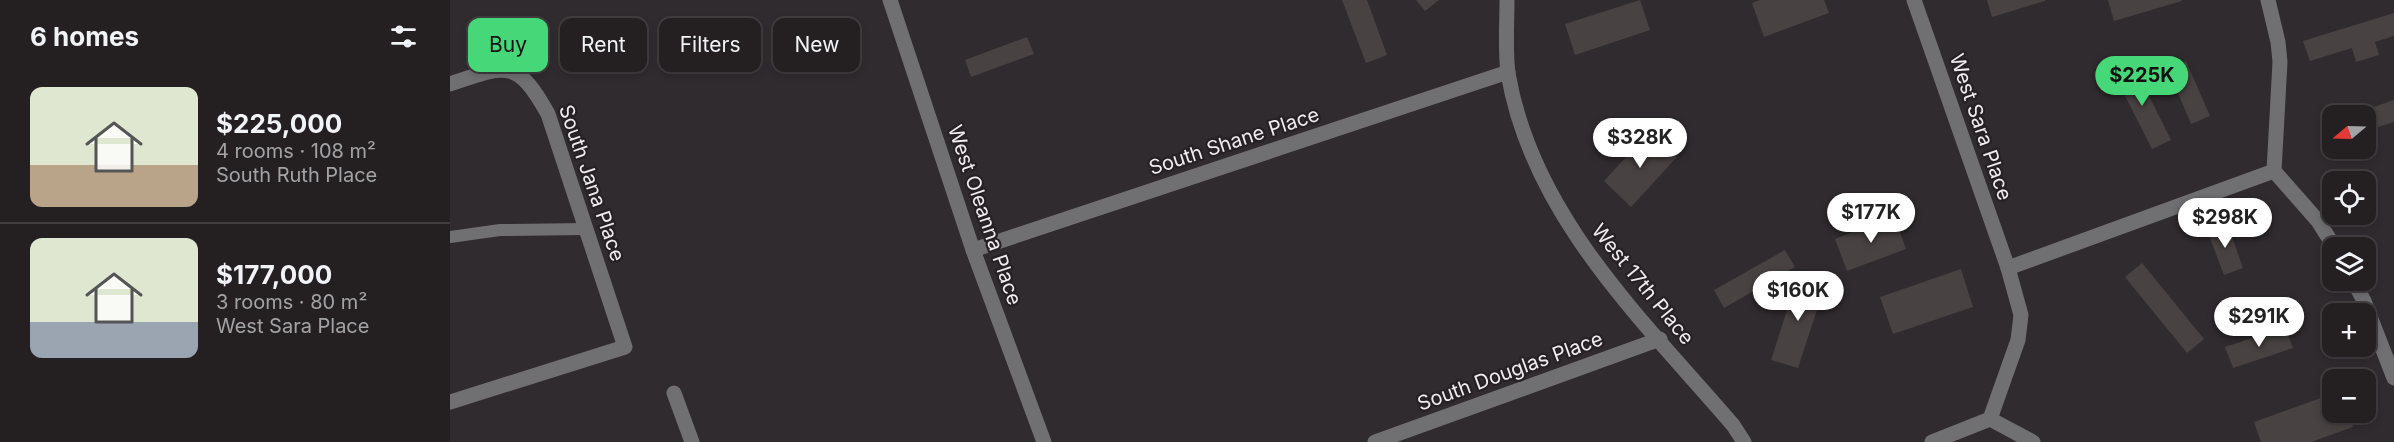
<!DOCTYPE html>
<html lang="en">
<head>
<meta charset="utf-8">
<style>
	body { margin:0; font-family:Inter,sans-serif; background:#2c282a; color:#f1f3f6; height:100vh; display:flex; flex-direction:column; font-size:22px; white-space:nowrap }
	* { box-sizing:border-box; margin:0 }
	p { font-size:20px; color:#a3a3a5 }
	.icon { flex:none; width:33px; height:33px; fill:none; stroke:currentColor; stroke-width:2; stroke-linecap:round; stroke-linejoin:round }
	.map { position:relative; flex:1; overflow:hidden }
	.sheet { display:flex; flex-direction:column; background:#242022; width:450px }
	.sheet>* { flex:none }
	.banner { position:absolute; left:18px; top:18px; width:570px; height:54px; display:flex; gap:12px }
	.needle { width:39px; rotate:251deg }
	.buttons { position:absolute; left:1872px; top:105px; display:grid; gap:12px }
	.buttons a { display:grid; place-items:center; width:54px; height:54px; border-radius:12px; background:#242022; box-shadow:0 3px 9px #0003,0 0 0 2px #413e40; font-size:30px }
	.price { position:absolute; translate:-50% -51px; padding:0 14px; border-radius:21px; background:#fff; color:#222; font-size:20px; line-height:39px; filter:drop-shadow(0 2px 3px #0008) }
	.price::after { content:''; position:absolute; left:50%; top:36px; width:18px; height:14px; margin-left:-9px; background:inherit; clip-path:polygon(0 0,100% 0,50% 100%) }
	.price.active { background:#46d779; color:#111 }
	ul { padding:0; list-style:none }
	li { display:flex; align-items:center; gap:18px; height:150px; padding:0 30px }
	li+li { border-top:2px solid #413e40 }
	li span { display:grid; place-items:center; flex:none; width:168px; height:120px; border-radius:12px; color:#555 }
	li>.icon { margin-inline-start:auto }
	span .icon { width:72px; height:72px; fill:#fffc; stroke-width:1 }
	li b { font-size:26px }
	h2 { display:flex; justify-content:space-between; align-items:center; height:72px; padding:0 30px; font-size:26px }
	.tag { padding:0 21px; border-radius:12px; background:#242022; box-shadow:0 3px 9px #0003,0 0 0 2px #413e40; font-size:21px; line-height:54px }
	.tag.active { background:#46d779; color:#111 }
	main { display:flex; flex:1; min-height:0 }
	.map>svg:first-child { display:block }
	.building { fill:#494242 }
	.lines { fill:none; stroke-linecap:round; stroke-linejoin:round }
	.service { stroke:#706f71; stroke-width:12 }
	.minor { stroke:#706f71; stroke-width:15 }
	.labels { text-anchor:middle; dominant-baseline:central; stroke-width:4.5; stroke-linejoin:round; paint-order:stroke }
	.street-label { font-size:20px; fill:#f0edef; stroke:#262124 }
</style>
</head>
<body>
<main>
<section class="sheet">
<h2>6 homes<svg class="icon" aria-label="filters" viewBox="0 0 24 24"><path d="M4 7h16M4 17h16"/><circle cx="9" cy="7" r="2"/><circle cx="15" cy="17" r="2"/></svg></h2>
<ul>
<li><span style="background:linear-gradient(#dfe7d0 65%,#b9a48a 0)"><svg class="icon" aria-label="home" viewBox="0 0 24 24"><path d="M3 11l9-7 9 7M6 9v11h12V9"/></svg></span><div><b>$225,000</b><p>4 rooms · 108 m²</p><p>South Ruth Place</p></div></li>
<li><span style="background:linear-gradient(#dfe7d0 70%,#9aa5b1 0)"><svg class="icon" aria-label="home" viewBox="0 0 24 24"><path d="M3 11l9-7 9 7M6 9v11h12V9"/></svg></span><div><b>$177,000</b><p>3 rooms · 80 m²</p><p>West Sara Place</p></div></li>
</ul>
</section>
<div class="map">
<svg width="1944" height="442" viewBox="0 0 1944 442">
	<rect width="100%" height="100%" fill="#302b2e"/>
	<g class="building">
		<polygon points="892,0 917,0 937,55 916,63"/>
		<polygon points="966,0 989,0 975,11"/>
		<polygon points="1190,0 1200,30 1125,55 1115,24"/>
		<polygon points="1310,0 1374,0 1379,13 1314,37 1302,3"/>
		<polygon points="1537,0 1595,0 1595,1 1542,17"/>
		<polygon points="1658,0 1731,0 1732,1 1664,21"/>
		<polygon points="1944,13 1944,36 1925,42 1929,55 1906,62 1902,48 1860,61 1853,41"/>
		<polygon points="577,37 584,54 521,77 515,60"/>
		<polygon points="1736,61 1760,116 1741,124 1718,69"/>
		<polygon points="1683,64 1721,140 1702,149 1664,74"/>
		<polygon points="1944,100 1944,122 1916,131 1916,116 1897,116"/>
		<polygon points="1200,131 1227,157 1181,207 1154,181"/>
		<polygon points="1444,216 1456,249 1397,271 1385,239"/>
		<polygon points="1777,223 1793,268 1774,275 1757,230"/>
		<polygon points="1335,250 1345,267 1274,308 1264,290"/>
		<polygon points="1692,263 1754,339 1737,353 1675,277"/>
		<polygon points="1511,269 1523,307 1443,334 1430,297"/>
		<polygon points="1348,276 1375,285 1348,368 1321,360"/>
		<polygon points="1835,327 1843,348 1783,368 1775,347"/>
		<polygon points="1882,394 1882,412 1898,412 1903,427 1861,442 1811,442 1804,422"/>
	</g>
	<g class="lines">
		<polyline class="service" points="0,237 50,230 136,229"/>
		<g class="minor">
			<polyline points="440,0 523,250 594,442"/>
			<path d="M 1057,0 C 1057,24 1055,50 1058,73 C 1082,216 1193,320 1283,425 L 1294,442"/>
			<polyline points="1464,0 1558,268"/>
			<polyline points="1818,0 1828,42 1830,62 1824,171 1868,221 1885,248"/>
			<path d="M 0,84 C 56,65 67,58 98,114 L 175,347 L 0,402"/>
			<polyline points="523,250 1058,72"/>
			<polyline points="1903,280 1914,301 1944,378"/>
			<polyline points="224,393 242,442"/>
			<polyline points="1540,419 1583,442"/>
			<polyline points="925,442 1210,339"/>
			<polyline points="1482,442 1540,419 1568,340 1571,315 1558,268 1824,171"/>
		</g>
	</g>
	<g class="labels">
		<g class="street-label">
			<text transform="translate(1531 127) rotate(71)">West Sara Place</text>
			<text transform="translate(784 141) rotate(-18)">South Shane Place</text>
			<text transform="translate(142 183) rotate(71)">South Jana Place</text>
			<text transform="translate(535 215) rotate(71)">West Oleanna Place</text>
			<text transform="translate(1193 284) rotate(51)">West 17th Place</text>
			<text transform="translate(1060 371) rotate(-20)">South Douglas Place</text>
		</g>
	</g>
</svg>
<div class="buttons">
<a><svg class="needle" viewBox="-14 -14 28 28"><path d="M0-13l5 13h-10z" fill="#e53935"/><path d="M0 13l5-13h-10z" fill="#a3a3a5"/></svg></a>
<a><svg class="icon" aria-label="locate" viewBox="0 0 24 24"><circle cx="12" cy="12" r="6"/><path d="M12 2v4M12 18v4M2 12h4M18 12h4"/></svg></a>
<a><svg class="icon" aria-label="layers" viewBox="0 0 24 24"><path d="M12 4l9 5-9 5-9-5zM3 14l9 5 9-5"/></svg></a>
<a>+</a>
<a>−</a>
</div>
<b class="price active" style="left:1692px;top:107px">$225K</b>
<b class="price" style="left:1190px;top:169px">$328K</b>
<b class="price" style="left:1421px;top:244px">$177K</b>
<b class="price" style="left:1775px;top:249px">$298K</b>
<b class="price" style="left:1348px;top:322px">$160K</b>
<b class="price" style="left:1809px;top:348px">$291K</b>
<div class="banner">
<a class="tag active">Buy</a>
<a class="tag">Rent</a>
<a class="tag">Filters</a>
<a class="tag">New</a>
</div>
</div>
</main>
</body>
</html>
